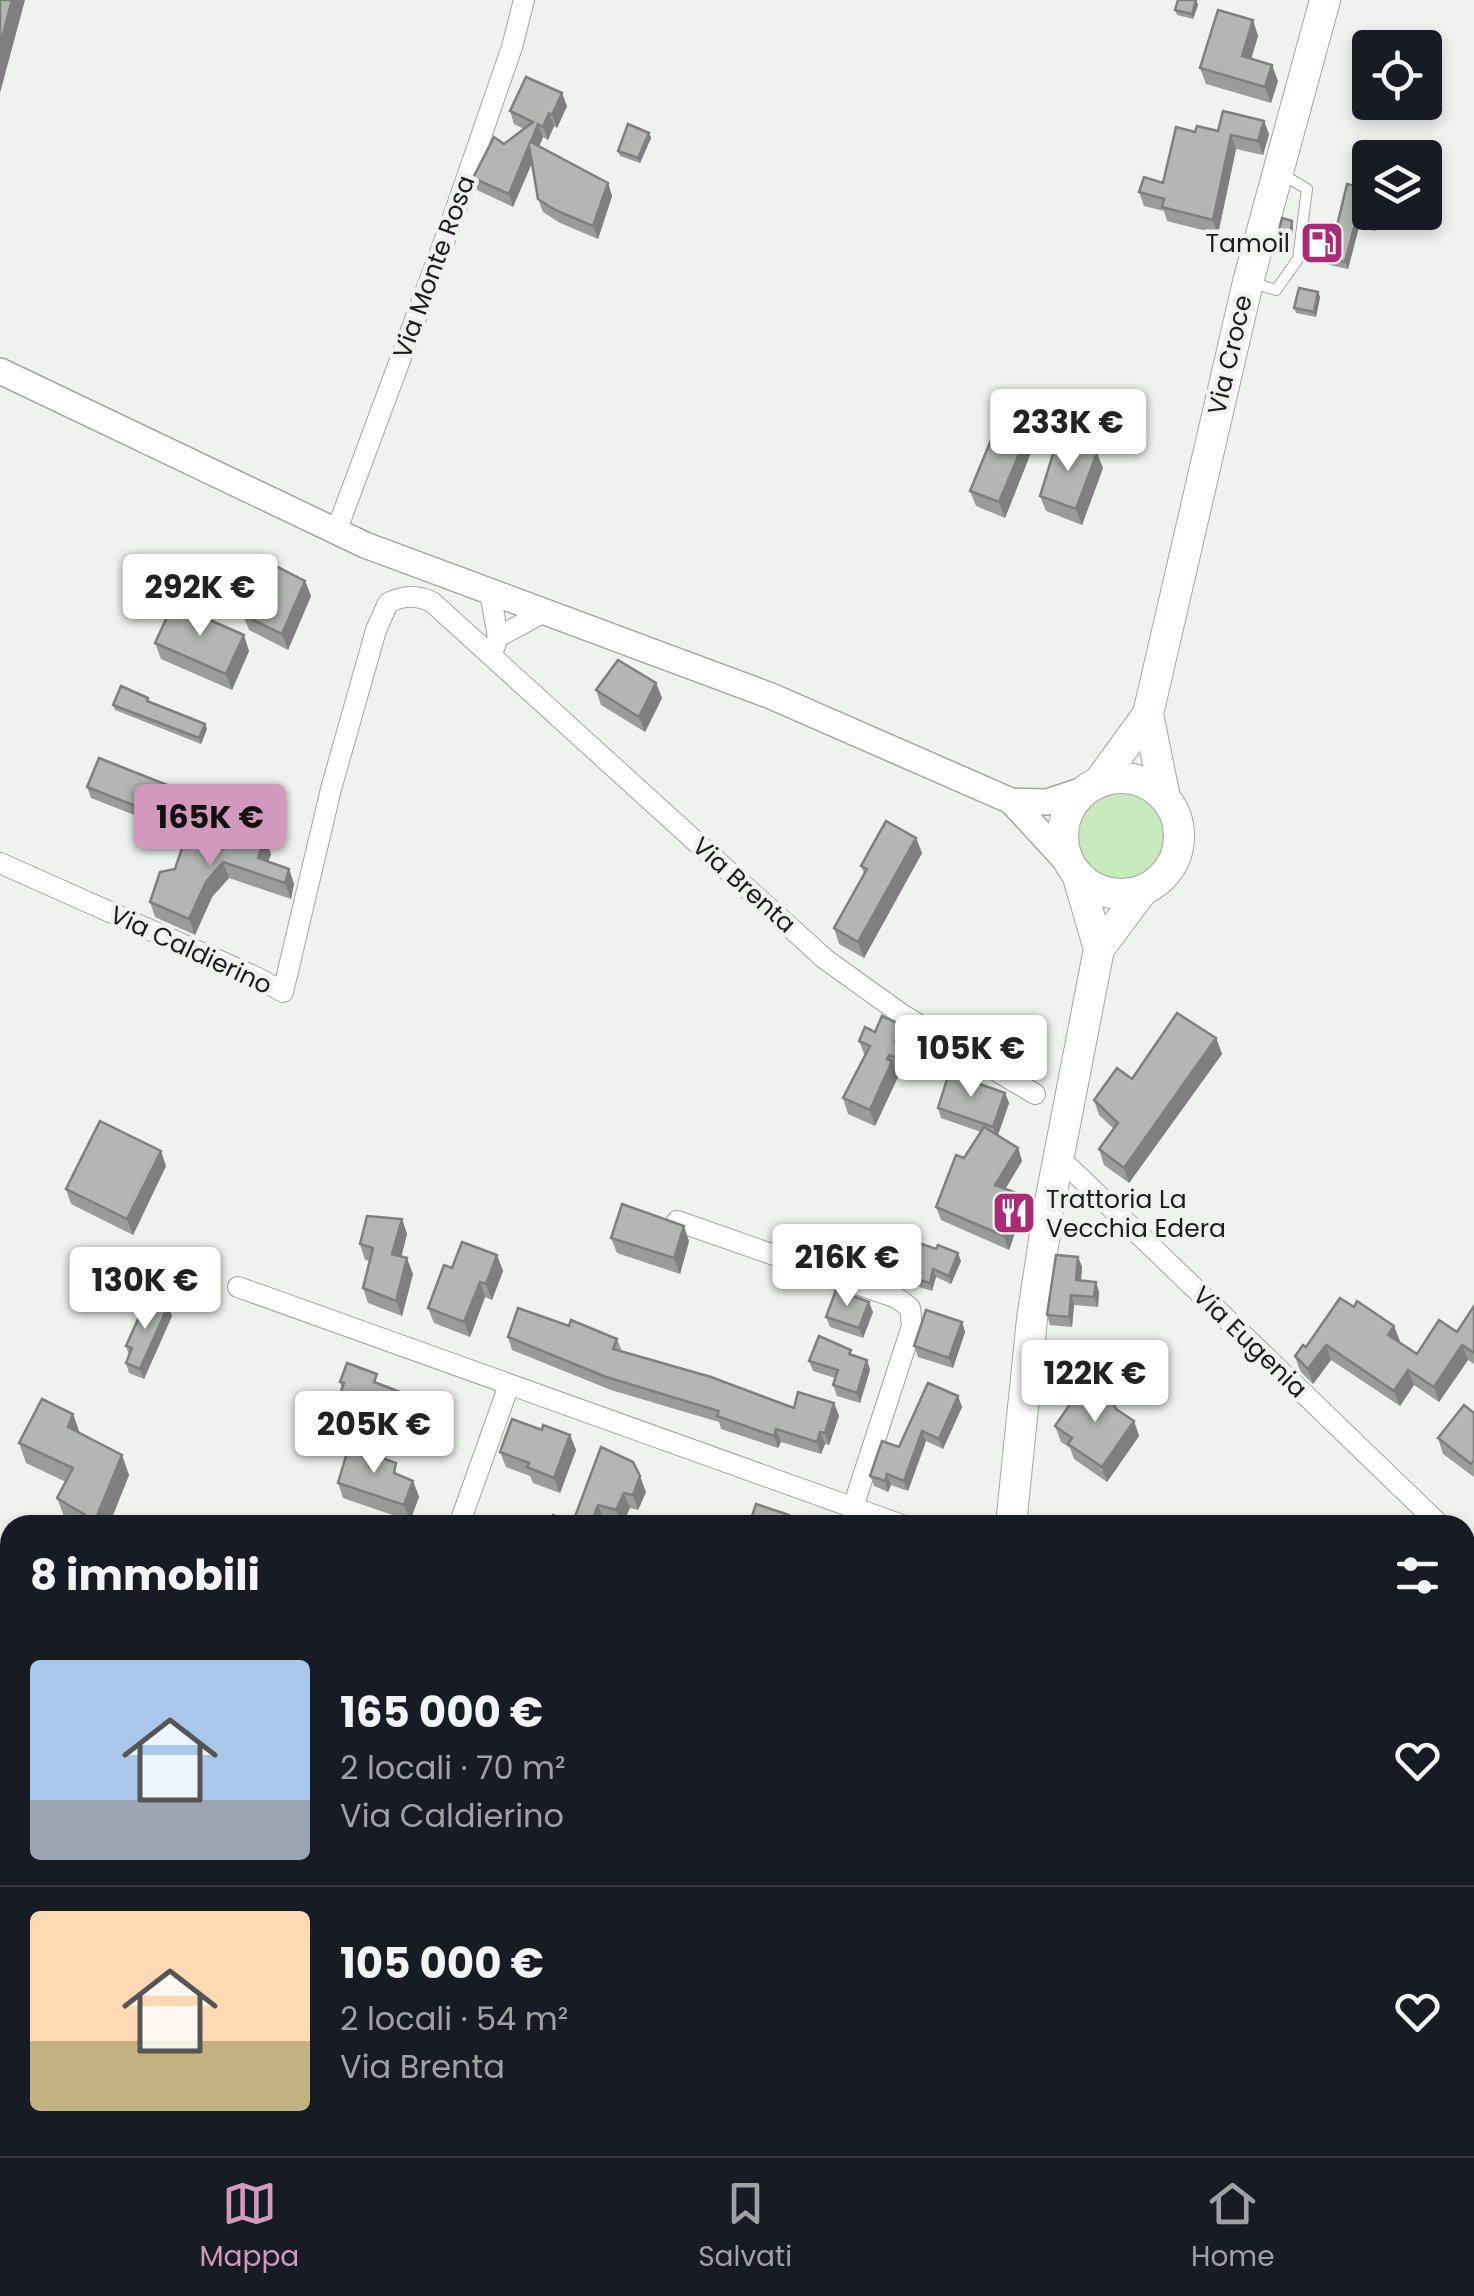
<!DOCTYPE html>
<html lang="it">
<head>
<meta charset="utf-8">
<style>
	body { margin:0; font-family:Poppins,sans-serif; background:#242831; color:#f1f3f6; height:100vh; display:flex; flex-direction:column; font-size:38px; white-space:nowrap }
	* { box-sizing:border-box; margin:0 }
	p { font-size:32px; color:#9ea1a6 }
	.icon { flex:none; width:55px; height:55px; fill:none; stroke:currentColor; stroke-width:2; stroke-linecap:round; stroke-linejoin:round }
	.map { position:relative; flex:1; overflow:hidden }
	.sheet { position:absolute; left:0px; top:1515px; width:1475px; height:642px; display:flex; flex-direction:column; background:#171b24; border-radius:30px 30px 0 0; box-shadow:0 5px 15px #0003 }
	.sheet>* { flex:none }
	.fabs { position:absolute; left:1352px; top:30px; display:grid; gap:20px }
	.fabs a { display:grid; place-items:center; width:90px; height:90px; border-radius:10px; background:#171b24; box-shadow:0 5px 15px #0003; font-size:50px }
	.price { position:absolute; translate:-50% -85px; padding:0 22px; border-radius:10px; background:#fff; color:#222; font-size:32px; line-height:65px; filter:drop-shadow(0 2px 5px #0008) }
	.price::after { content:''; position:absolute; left:50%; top:60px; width:30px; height:22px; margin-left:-15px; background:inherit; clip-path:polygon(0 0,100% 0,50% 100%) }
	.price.selected { background:#d299bd; color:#111 }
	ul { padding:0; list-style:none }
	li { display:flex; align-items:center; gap:30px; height:250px; padding:0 30px }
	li+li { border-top:2px solid #363941 }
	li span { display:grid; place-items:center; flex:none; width:280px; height:200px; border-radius:10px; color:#555 }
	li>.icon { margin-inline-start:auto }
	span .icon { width:120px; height:120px; fill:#fffc; stroke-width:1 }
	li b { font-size:42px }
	h2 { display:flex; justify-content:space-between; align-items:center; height:120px; padding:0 30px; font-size:42px }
	.tab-bar { display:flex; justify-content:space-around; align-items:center; height:140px; border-top:2px solid #363941; background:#171b24; font-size:28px; color:#9ea1a6 }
	.tab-bar a { display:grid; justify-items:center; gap:5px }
	.tab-bar .selected { color:#d299bd }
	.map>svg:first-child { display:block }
	.green { fill:#c7e9bd }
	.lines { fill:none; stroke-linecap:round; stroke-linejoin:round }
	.service-casing { stroke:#a1a6a0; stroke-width:12 }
	.minor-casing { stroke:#a1a6a0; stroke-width:22 }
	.tertiary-casing { stroke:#a1a6a0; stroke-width:28 }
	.secondary-casing { stroke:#a1a6a0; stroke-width:32 }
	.service { stroke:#fff; stroke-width:10 }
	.minor { stroke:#fff; stroke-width:20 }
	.tertiary { stroke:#fff; stroke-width:25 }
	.secondary { stroke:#fff; stroke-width:30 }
	.wall { fill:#999d98 }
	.shaded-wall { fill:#7d807c }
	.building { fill:#b2b7b1; stroke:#7d807c; stroke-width:2.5 }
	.labels { text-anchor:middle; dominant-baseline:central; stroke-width:9; stroke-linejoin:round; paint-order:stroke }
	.poi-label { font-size:25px; fill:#1b1d1b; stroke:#eef3ed; text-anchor:end }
	.street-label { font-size:25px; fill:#1b1d1b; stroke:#eef3ed }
</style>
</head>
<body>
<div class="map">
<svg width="1474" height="2156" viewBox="0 0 1474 2156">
	<rect width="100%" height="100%" fill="#eef3ed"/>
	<circle class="green" cx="1120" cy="838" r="45"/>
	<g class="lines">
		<defs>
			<polyline id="service" points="1253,283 1276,290 1298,259 1307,189 1280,173"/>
			<g id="minor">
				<polyline points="336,532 451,223 512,47 524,0"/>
				<polyline points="490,592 498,637 492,654"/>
				<polyline points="498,637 544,612"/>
				<path d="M 0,863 L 258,978 L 283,992 L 331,789 L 376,630 L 388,603 C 404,595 416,595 432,602 L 825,959 L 903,1015 L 1035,1094"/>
				<polyline points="1056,1163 1070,1168 1440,1525"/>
				<polyline points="677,1221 897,1298 910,1308 912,1326 853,1507"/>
				<polyline points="238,1287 902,1525"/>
				<polyline points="459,1525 509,1385"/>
				<polyline points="1465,1549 1474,1558"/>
				<polyline points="1165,2148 1174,2156"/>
			</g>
			<g id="tertiary">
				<polyline points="0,371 365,545 771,696 1011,801 1047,802 1086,789"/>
				<polyline points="1011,801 1069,864"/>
			</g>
			<g id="secondary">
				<circle cx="1121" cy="836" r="58"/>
				<polyline points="1098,783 1148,714"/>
				<polyline points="1165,798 1148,714 1248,282 1325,0"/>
				<polyline points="1078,877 1099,949"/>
				<polyline points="1011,1525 1032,1319 1049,1207 1099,949 1143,890"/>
				<polyline points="940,2156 941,2148"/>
			</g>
		</defs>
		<use href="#service" class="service-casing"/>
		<use href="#minor" class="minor-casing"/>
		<use href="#tertiary" class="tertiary-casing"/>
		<use href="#secondary" class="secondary-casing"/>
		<use href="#service" class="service"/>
		<use href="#minor" class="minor"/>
		<use href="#tertiary" class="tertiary"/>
		<use href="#secondary" class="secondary"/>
	</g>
	<g class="wall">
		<polygon points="1196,0 1198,5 1193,19 1177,15 1175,10"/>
		<polygon points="1258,36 1251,59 1278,81 1271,103 1206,84 1200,68"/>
		<polygon points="567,106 557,128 554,126 548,140 543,137 539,146 608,183 612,196 598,239 560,223 543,212 538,199 532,163 513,207 477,190 473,178 504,144 524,129 514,124 510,111"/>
		<polygon points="1218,131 1269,134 1263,155 1236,149 1218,234 1167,221 1164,211 1144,206 1139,192 1163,183"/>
		<polygon points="649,133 651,138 640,163 620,156 618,151"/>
		<polygon points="1370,212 1380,212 1375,231 1359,227 1348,269 1307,260 1304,253 1336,230"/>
		<polygon points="1293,226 1290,256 1277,253 1275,248"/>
		<polygon points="1318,292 1320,297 1316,317 1296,313 1294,308"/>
		<polygon points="1027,435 1032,450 1005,518 976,506 970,491"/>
		<polygon points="1103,468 1082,525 1046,511 1040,496"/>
		<polygon points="305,581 311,596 288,650 249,630 243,615"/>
		<polygon points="155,643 249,651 232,690 161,659"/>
		<polygon points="656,683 662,698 645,732 601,705 596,690"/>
		<polygon points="149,701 205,724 207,729 201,744 115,710 113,705"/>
		<polygon points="87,787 171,796 160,825 91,798"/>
		<polygon points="916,838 922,853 864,958 839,944 834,928 864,873 861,866"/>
		<polygon points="222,849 271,854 268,862 289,869 294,884 291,899 229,878 212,897 195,935 155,917 150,902 175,869"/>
		<polygon points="902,1025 908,1040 905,1047 911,1062 905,1075 895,1070 898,1077 875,1126 848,1114 843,1098 865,1056 859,1041 875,1032"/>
		<polygon points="1216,1038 1222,1054 1129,1183 1104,1165 1099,1149 1114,1129 1099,1115 1094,1100"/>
		<polygon points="1005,1093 1009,1103 998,1135 1018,1148 1022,1161 1005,1189 1024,1208 1009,1250 941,1220 936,1207 981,1132 941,1118 938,1108"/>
		<polygon points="166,1166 133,1235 71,1204 66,1189"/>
		<polygon points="402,1219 407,1234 401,1257 413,1274 402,1316 368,1303 363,1288 370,1261 365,1260 360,1244"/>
		<polygon points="611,1238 689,1241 680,1274 617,1253"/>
		<polygon points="497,1255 503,1271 492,1300 485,1297 470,1337 434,1323 428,1308"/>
		<polygon points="1078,1257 1082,1267 1081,1281 1096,1282 1099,1292 1098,1307 1074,1305 1072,1327 1050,1325 1047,1315"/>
		<polygon points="900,1260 961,1261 951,1284 936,1277 932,1291 916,1286 913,1278 915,1272 903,1268"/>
		<polygon points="168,1306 172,1316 144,1379 129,1373 126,1363 129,1355 126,1346"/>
		<polygon points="1474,1306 1474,1364 1468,1360 1439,1402 1414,1385 1400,1406 1331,1360 1313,1384 1300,1371 1295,1356 1354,1307 1394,1326 1399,1342 1417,1354 1457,1332"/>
		<polygon points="873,1312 863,1338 830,1327 826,1317"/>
		<polygon points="962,1322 965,1332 953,1368 918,1357 914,1346"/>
		<polygon points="569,1326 617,1339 622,1351 794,1408 834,1403 839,1416 829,1445 825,1444 821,1454 781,1442 778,1448 721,1429 719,1422 611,1390 512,1350 508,1337"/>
		<polygon points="853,1356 867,1360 870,1370 860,1403 837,1396 833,1385 835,1378 813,1371 809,1361"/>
		<polygon points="340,1382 381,1385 406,1407 393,1442 354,1429 352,1422 347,1421 339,1397 342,1388"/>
		<polygon points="958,1396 962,1407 943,1449 926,1441 908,1491 891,1485 888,1492 874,1486 870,1476 899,1447"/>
		<polygon points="1077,1403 1116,1409 1134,1421 1139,1436 1107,1482 1074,1459 1070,1448 1061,1442 1055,1426"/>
		<polygon points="1474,1413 1474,1477 1443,1454 1438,1438"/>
		<polygon points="73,1414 80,1434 129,1475 109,1525 75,1525 65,1519 57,1498 66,1482 26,1463 19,1443"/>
		<polygon points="542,1430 570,1435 576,1450 560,1493 533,1483 530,1476 506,1467 500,1452"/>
		<polygon points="601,1447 646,1492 638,1510 630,1508 622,1525 604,1520 550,1523 573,1522"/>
		<polygon points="401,1476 413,1481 419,1497 410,1521 343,1498 338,1483"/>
	</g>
	<g class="shaded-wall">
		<polygon points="12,0 25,0 0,93 0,45"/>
		<polygon points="1196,0 1198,5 1193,19 1192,14"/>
		<polygon points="1253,20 1258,36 1247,72 1242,56"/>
		<polygon points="1272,65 1278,81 1271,103 1265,87"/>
		<polygon points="562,93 567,106 557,128 552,115"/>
		<polygon points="549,113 554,126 548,140 543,127"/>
		<polygon points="1264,121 1269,134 1263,155 1258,141"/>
		<polygon points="538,124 543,137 536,155 531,142"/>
		<polygon points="649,133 651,138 640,163 638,158"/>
		<polygon points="1231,135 1236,149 1218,234 1213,220"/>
		<polygon points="529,145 534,158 513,207 509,194"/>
		<polygon points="608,183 612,196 598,239 593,226"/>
		<polygon points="1376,212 1380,212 1375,231 1372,225"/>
		<polygon points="1356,220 1359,227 1348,269 1345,262"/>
		<polygon points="1292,221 1293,226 1290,256 1288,250"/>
		<polygon points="1318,292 1320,297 1316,317 1314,312"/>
		<polygon points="1027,435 1032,450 1005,518 999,502"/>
		<polygon points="1097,453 1103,468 1082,525 1076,509"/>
		<polygon points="305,581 311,596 288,650 282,634"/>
		<polygon points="244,635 249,651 232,690 226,674"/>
		<polygon points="656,683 662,698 645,732 639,717"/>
		<polygon points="205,724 207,729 201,744 199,738"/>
		<polygon points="167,785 171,796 160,825 156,814"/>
		<polygon points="265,838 271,854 264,874 258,858"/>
		<polygon points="916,838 922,853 864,958 858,942"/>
		<polygon points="223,862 229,878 212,897 195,935 189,919 206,882"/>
		<polygon points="289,869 294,884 291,899 285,883"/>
		<polygon points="902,1025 908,1040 900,1057 895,1042"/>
		<polygon points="1216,1038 1222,1054 1129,1183 1124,1168"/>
		<polygon points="905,1047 911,1062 905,1075 900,1059"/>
		<polygon points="889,1055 898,1077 875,1126 870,1110"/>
		<polygon points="1005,1093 1009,1103 997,1138 993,1127"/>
		<polygon points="1018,1148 1022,1161 1000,1198 995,1185"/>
		<polygon points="161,1151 166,1166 133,1235 127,1219"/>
		<polygon points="1019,1194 1024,1208 1009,1250 1004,1236"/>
		<polygon points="402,1219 407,1234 398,1270 392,1254"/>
		<polygon points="684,1226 689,1241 680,1274 674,1258"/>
		<polygon points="958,1253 961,1261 951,1284 949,1276"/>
		<polygon points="497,1255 503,1271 492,1300 486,1284"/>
		<polygon points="1078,1257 1082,1267 1080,1290 1076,1280"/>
		<polygon points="407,1258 413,1274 402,1316 396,1301"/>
		<polygon points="933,1269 936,1277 932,1291 930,1283"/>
		<polygon points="480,1282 485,1297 470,1337 464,1322"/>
		<polygon points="1096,1282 1099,1292 1098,1307 1094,1297"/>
		<polygon points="1071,1295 1074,1305 1072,1327 1069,1317"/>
		<polygon points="869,1302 873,1312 863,1338 859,1328"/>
		<polygon points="168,1306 172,1316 144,1379 140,1369"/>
		<polygon points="962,1322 965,1332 953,1368 949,1358"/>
		<polygon points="1394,1326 1400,1341 1394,1350 1388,1335"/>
		<polygon points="1326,1345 1331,1360 1313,1384 1308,1369"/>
		<polygon points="1462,1345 1468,1360 1439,1402 1434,1387"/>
		<polygon points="867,1360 870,1370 860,1403 857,1393"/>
		<polygon points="1408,1370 1414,1385 1400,1406 1394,1391"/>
		<polygon points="400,1392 406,1407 393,1442 387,1427"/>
		<polygon points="958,1396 962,1407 943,1449 939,1439"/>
		<polygon points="834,1403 839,1416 829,1445 825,1433"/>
		<polygon points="73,1414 80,1434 68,1427"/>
		<polygon points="1134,1421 1139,1436 1107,1482 1102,1467"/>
		<polygon points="776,1429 781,1442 778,1448 774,1436"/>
		<polygon points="922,1431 926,1441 908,1491 904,1481"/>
		<polygon points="820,1432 825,1444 821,1454 817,1442"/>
		<polygon points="570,1435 576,1450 560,1493 554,1478"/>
		<polygon points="122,1455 129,1475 109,1525 96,1525 95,1521"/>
		<polygon points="887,1474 891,1485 888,1492 885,1481"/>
		<polygon points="640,1476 646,1492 638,1510 633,1495"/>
		<polygon points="413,1481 419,1497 410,1521 404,1505"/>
		<polygon points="624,1493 630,1508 622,1525 616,1510"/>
		<polygon points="598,1505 604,1520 602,1525 591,1525"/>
	</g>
	<g class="building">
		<polygon points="0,0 12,0 0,45"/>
		<polygon points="1178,0 1196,0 1192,14 1175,10"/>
		<polygon points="1218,10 1253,20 1242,56 1272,65 1265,87 1200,68"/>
		<polygon points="526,77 562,93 552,115 549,113 543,127 538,124 531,142 608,183 593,226 555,210 538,199 529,145 509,194 473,178 494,137 504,144 533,122 510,111"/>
		<polygon points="1223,111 1264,121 1258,141 1231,135 1213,220 1162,207 1164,199 1139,192 1144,177 1163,183 1176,127 1195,132 1197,126 1218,131"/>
		<polygon points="628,124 649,133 638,158 618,151"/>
		<polygon points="1347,184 1370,190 1370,212 1376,212 1372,225 1356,220 1345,262 1304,253 1308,223 1336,230"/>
		<polygon points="1282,218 1292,221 1288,250 1275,248"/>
		<polygon points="1299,288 1318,292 1314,312 1294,308"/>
		<polygon points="998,423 1027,435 999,502 970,491"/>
		<polygon points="1058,438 1097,453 1076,509 1040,496"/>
		<polygon points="270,563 305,581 282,634 243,615"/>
		<polygon points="173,604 244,635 226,674 155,643"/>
		<polygon points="618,660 656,683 639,717 596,690"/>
		<polygon points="121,686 148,698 147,701 205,724 199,738 113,705"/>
		<polygon points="99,758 167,785 156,814 87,787"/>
		<polygon points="886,821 916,838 858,942 834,928 867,869 861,866"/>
		<polygon points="230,826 265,838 258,858 289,869 285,883 223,862 206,882 189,919 150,902 160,872 175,869 186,836 222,849"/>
		<polygon points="1177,1013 1216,1038 1124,1168 1099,1149 1118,1123 1094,1100 1117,1068 1132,1079"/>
		<polygon points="882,1016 902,1025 895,1042 905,1047 900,1059 889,1055 887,1059 892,1061 870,1110 843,1098 870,1046 859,1041 865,1027 875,1032"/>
		<polygon points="949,1073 1005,1093 993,1127 938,1108"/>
		<polygon points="100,1121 161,1151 127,1219 66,1189"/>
		<polygon points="984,1127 1018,1148 995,1185 1019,1194 1004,1236 936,1207 956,1155 964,1158"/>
		<polygon points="622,1204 684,1226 674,1258 611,1238"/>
		<polygon points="367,1216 402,1219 392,1254 407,1258 396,1301 363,1288 373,1248 360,1244"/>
		<polygon points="907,1239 936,1249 938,1245 958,1253 949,1276 933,1269 930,1283 913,1278 916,1266 900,1260"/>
		<polygon points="462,1242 497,1255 486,1284 480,1282 464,1322 428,1308 444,1265 452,1268"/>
		<polygon points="1056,1255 1078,1257 1076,1280 1096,1282 1094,1297 1071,1295 1069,1317 1047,1315"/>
		<polygon points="836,1290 869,1302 859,1328 826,1317"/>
		<polygon points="148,1297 168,1306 140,1369 126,1363 132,1348 126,1346"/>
		<polygon points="1340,1298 1354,1307 1357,1301 1394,1326 1388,1335 1417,1354 1439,1320 1457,1332 1474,1306 1474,1353 1462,1345 1434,1387 1408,1370 1394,1391 1326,1345 1308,1369 1295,1356 1303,1345 1306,1347"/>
		<polygon points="518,1308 569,1326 571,1320 617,1339 613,1349 711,1377 794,1408 798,1392 834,1403 825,1433 820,1432 817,1442 776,1429 774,1436 717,1416 719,1411 606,1377 508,1337"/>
		<polygon points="926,1310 962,1322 949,1358 914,1346"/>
		<polygon points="819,1336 851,1350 849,1354 867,1360 857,1393 833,1385 838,1370 809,1361"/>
		<polygon points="347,1363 377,1374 374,1382 400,1392 387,1427 349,1413 350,1408 342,1405 344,1399 339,1397 344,1383 340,1382"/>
		<polygon points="928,1383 958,1396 939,1439 922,1431 904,1481 887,1474 885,1481 870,1476 882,1441 899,1447"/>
		<polygon points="1091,1383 1109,1395 1116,1409 1134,1421 1102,1467 1068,1444 1072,1438 1055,1426 1073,1400 1077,1403"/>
		<polygon points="42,1399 73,1414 68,1427 122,1455 95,1521 57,1498 73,1468 19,1443"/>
		<polygon points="1464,1405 1474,1413 1474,1460 1471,1464 1438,1438"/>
		<polygon points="512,1419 542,1430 543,1425 570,1435 554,1478 527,1467 529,1463 500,1452"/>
		<polygon points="349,1446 396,1463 394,1473 413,1481 404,1505 338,1483"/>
		<polygon points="601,1447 633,1462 640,1476 633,1495 624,1493 616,1510 598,1505 591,1525 530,1525 533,1517 550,1523 553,1515 573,1522"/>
		<polygon points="756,1504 789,1515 786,1525 749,1525"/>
	</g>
	<defs>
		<symbol id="fuel-square" viewBox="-11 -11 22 22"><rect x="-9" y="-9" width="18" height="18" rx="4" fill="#ab2a77" stroke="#eef3ed"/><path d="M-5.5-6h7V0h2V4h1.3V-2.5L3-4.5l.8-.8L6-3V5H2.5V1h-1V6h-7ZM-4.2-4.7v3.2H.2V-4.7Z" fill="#fff"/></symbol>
		<symbol id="restaurant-square" viewBox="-11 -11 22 22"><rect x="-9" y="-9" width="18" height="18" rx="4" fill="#ab2a77" stroke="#eef3ed"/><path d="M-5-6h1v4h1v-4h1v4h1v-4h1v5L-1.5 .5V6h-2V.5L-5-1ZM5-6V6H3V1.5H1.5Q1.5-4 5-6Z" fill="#fff"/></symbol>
	</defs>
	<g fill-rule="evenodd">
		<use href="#fuel-square" x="1297" y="218" width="50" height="50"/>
		<use href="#restaurant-square" x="989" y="1188" width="50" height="50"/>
	</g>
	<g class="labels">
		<g class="poi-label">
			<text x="1290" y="243">Tamoil</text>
			<text x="1046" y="1199" text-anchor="start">Trattoria La<tspan x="1046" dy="29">Vecchia Edera</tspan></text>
		</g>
		<g class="street-label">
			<text transform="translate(434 267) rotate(-70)">Via Monte Rosa</text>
			<text transform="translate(1230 355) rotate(-77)">Via Croce</text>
			<text transform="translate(744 885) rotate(42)">Via Brenta</text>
			<text transform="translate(191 950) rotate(25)">Via Caldierino</text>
			<text transform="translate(1250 1342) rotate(44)">Via Eugenia</text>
		</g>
	</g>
</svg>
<div class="fabs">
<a><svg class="icon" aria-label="locate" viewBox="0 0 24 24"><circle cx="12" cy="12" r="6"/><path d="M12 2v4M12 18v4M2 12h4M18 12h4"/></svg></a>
<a><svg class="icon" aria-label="layers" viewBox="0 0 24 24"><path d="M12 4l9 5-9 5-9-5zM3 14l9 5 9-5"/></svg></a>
</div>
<b class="price" style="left:1068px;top:474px">233K €</b>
<b class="price" style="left:200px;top:639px">292K €</b>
<b class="price selected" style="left:210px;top:869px">165K €</b>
<b class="price" style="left:971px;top:1100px">105K €</b>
<b class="price" style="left:847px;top:1309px">216K €</b>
<b class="price" style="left:145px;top:1332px">130K €</b>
<b class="price" style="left:1095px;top:1425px">122K €</b>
<b class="price" style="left:374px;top:1476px">205K €</b>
<section class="sheet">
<h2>8 immobili<svg class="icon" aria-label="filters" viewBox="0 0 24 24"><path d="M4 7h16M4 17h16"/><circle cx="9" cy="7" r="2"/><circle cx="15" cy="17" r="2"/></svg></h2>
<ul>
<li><span style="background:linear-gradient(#a9c7e8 70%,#9aa5b1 0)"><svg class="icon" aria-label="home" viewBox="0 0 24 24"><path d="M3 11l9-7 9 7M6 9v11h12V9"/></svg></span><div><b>165 000 €</b><p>2 locali · 70 m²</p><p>Via Caldierino</p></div><svg class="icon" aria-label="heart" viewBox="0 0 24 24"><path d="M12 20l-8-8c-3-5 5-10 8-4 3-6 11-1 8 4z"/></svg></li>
<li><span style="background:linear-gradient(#ffd9b3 65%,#c2b280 0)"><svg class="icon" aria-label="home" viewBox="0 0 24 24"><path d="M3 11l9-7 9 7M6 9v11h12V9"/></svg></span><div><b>105 000 €</b><p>2 locali · 54 m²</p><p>Via Brenta</p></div><svg class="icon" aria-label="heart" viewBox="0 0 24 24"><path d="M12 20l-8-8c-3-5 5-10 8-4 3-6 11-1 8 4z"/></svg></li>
</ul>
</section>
</div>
<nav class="tab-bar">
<a class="selected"><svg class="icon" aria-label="map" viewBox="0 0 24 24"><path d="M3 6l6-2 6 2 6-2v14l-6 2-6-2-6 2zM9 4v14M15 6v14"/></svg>Mappa</a>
<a><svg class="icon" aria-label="saved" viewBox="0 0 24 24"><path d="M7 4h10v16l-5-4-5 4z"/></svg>Salvati</a>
<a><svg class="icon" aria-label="home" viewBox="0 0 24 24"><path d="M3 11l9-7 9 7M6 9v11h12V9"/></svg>Home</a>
</nav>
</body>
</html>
